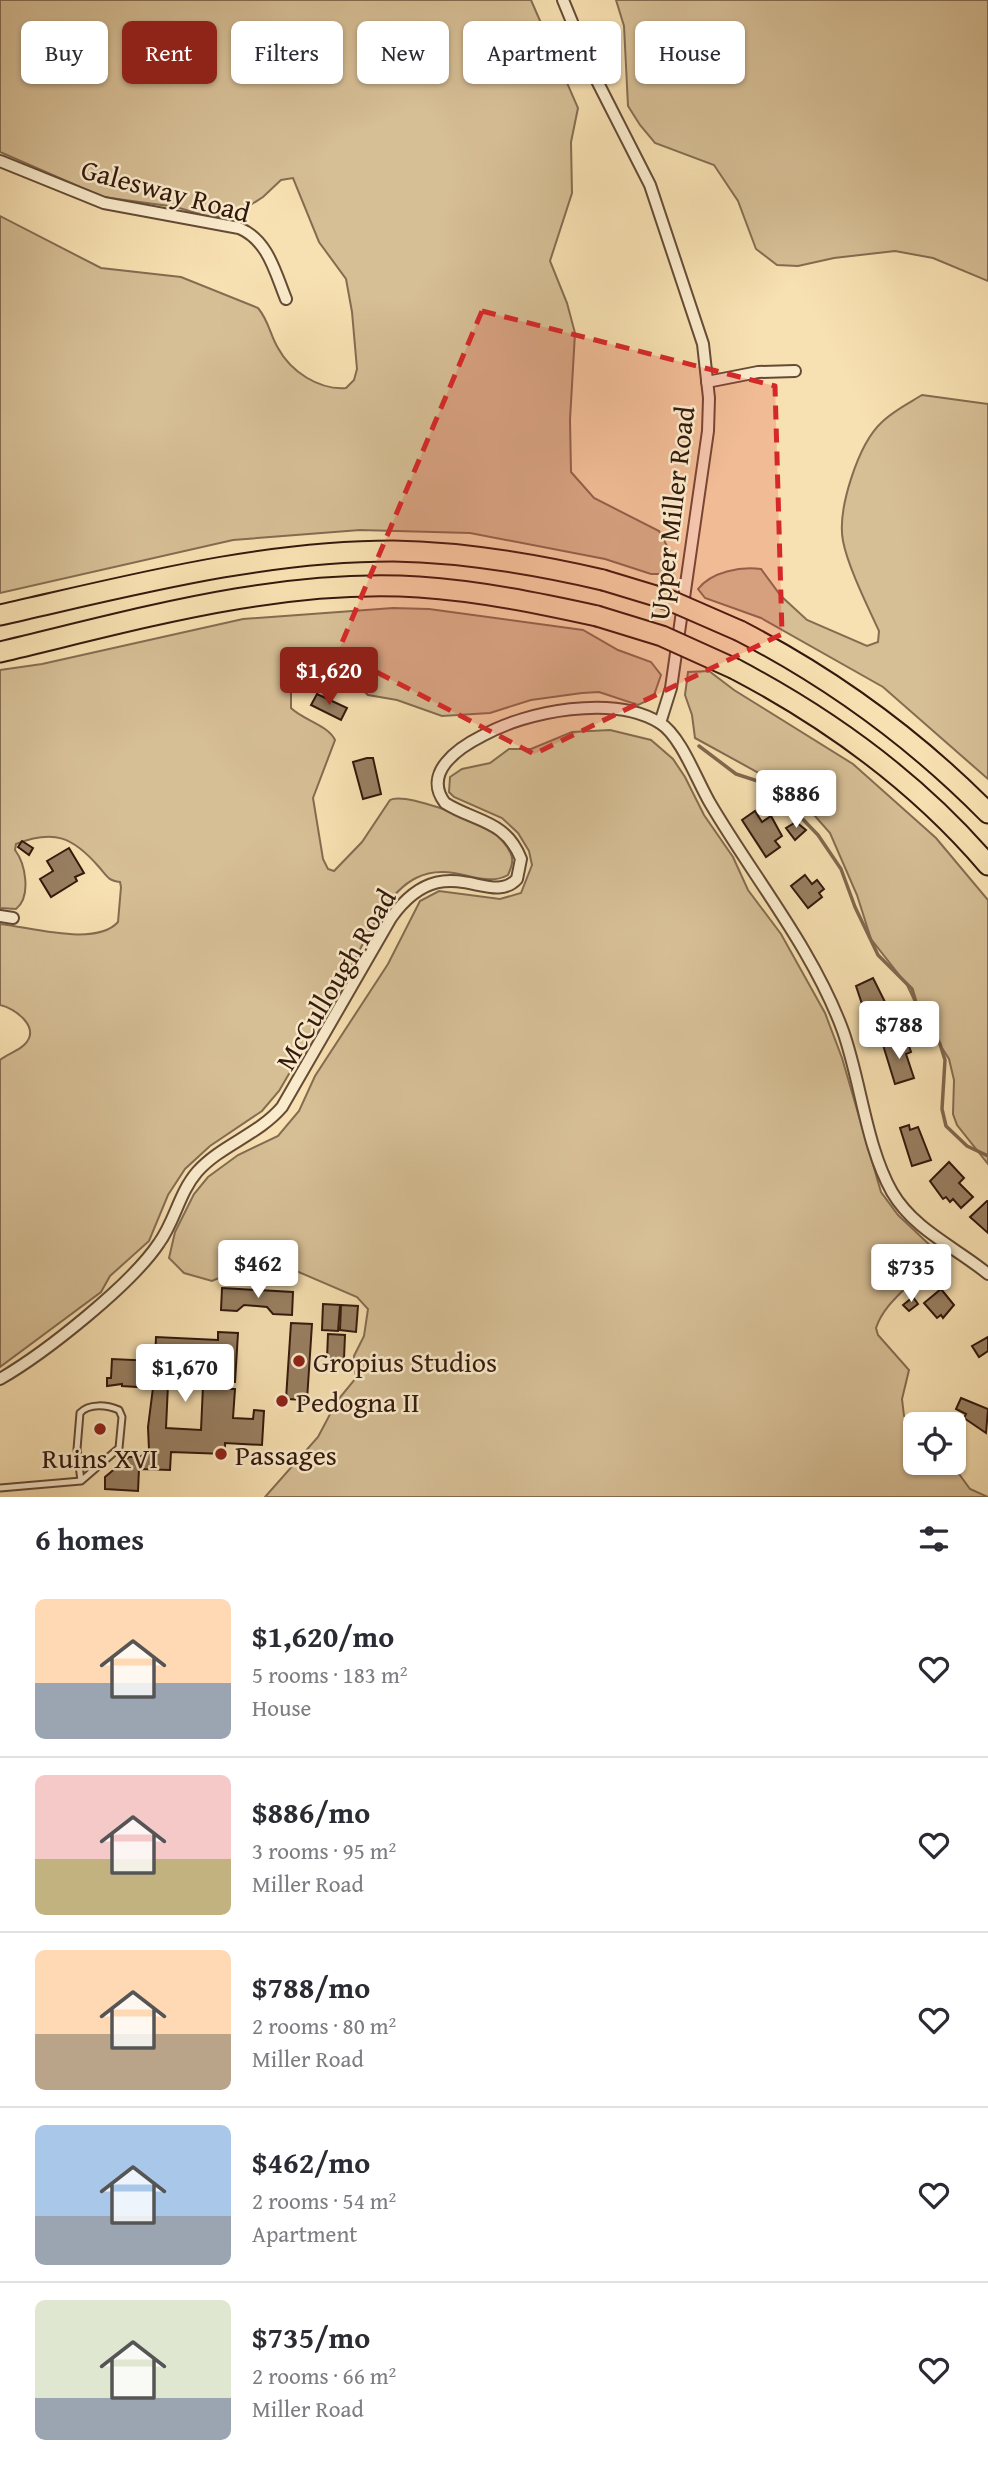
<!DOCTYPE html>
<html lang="en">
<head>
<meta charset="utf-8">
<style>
	body { margin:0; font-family:"Gentium Book Plus",serif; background:#f2f2f3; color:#2b2b33; height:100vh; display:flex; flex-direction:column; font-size:26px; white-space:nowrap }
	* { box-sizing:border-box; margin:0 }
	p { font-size:23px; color:#7c7c81 }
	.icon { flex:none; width:38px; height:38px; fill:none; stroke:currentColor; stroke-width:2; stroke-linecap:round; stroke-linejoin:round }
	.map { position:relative; height:1497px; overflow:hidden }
	.panel { display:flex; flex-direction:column; background:#fff; flex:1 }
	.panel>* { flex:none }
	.hud { position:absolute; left:21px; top:21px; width:947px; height:63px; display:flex; gap:14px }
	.tools { position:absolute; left:903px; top:1412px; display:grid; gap:14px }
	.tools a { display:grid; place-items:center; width:63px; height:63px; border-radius:10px; background:#fff; box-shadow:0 2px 5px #0004; font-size:35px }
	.price { position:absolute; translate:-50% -60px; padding:0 16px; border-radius:7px; background:#fff; color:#222; font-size:23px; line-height:46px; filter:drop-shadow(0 2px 4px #0008) }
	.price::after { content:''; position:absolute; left:50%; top:42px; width:21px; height:16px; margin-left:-10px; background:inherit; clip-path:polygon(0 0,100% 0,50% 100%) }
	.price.on { background:#8f2418; color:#fff }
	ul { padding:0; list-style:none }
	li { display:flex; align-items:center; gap:21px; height:175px; padding:0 35px }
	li+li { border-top:2px solid #e1e1e2 }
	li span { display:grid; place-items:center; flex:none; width:196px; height:140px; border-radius:10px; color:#555 }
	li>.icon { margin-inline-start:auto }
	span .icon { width:84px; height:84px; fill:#fffc; stroke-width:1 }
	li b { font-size:30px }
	h2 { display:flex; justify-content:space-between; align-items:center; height:84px; padding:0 35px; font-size:30px }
	.pill { padding:0 24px; border-radius:10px; background:#fff; box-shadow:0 2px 5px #0004; font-size:24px; line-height:63px }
	.pill.on { background:#8f2418; color:#fff }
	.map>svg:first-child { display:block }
	.green { fill:#d6be95; stroke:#846c51; stroke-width:2 }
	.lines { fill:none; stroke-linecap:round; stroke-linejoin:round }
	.stream { stroke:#80684e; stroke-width:3.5 }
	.building { fill:#998062; stroke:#33190d; stroke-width:2; fill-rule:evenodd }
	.lane-casing { stroke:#644b36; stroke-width:9 }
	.street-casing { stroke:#644b36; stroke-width:14 }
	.highway-casing { stroke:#33190d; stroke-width:23 }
	.lane { stroke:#faebcc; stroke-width:5 }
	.street { stroke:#faebcc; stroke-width:10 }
	.highway { stroke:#f7e0b1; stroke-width:19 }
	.highway-bridge-casing { stroke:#33190d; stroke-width:23; stroke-linecap:butt }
	.highway-bridge { stroke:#f7e0b1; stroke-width:19 }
	.marked { fill:#d62828; fill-opacity:0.2; stroke:#d62828; stroke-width:5; stroke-dasharray:14 9; stroke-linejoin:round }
	.poi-dot { fill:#8f2418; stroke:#faebcc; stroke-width:2.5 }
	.labels { text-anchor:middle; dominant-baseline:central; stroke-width:5; stroke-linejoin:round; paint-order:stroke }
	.street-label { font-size:28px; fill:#33190d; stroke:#faebcc }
	.poi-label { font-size:28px; fill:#33190d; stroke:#faebcc; text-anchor:start }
</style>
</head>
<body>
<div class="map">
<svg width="988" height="1497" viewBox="0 0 988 1497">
	<rect width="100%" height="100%" fill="#f7e0b1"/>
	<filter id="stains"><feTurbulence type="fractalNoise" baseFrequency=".00286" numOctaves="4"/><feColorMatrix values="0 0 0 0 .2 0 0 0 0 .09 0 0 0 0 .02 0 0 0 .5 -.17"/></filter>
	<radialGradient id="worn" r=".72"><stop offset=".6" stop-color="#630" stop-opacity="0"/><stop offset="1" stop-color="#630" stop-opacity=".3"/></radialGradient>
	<g class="green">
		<path d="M 0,0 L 531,0 L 578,108 L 571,142 L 572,193 L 550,261 L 567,303 L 575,333 L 570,420 L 571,472 L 594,498 L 659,531 L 676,563 L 673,574 L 651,574 L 605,559 L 470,533 L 360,530 L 233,540 L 0,593 L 0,216 L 101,268 L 181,277 L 258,308 C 269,321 270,335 278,348 C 291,372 319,390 346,388 L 354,380 L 357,369 L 352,312 L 346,279 L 319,242 L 293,178 L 281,180 L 263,197 L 233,216 L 209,217 L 176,207 L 103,197 L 0,152 Z"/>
		<polygon points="616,0 988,0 988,281 933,258 895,251 834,258 798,266 777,265 756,249 738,201 714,165 655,143 640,125 628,106 624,26"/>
		<path d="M 922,395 L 988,404 L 988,779 L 883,687 L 761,618 L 705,598 L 698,589 C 711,572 741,566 761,569 L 781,596 L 807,620 L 867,646 L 878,642 L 879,631 C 868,607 848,567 843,541 C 837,510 858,444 882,422 C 893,411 909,403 922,395 Z"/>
		<path d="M 393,608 L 429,609 L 583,630 L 618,650 L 651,662 L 661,675 L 653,698 L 638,705 L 599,692 L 582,693 L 531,700 L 490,713 L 442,716 L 397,700 L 368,695 L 352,679 L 324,669 L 298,678 L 291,689 L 291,708 C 303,720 328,725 335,740 L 313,798 L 323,859 L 328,869 L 334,871 L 362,842 L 390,800 C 404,792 475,819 489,829 C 497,835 507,845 511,854 C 514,861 511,868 508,875 C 482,890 452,860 416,878 C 377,897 352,973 328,1009 C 310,1036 295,1064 279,1091 L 262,1111 L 210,1146 L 185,1169 L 168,1195 L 149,1241 L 110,1276 L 101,1292 L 0,1367 L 0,1060 C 7,1054 18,1051 24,1045 C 42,1028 15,1008 0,1005 L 0,924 C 30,927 96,947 118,922 L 121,887 L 120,882 C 107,880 107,876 99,867 C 73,837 54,829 16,844 L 15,850 C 25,863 32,896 16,909 L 0,908 L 0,670 L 42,664 L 243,619 Z"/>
		<polygon points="709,671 734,690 853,764 936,838 988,900 988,1164 957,1125 953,1114 954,1080 949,1059 921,1015 907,985 871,939 857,895 830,833 815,816 757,772 695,738 692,715 685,695 688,672"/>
		<path d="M 610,730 L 651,740 L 673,759 L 685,777 L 704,815 L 733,857 L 748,890 L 781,934 L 825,1013 L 842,1058 L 881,1192 L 898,1215 L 934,1249 C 923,1282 887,1295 876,1328 L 878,1335 L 909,1370 L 902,1399 L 904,1416 L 918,1424 L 915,1463 L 951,1463 L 970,1489 L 988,1497 L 265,1497 L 318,1437 L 337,1401 L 356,1378 L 354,1356 L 364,1336 L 368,1309 L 357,1297 L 287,1267 L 240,1269 L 212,1281 L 184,1273 L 169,1258 L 175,1232 L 194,1194 L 208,1177 L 238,1155 L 278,1136 L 299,1111 L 315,1076 L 388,964 L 420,901 L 439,891 L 500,899 L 521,893 L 532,865 L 529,851 L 518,833 L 502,818 L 454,797 L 449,792 L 450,777 L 462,769 L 490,763 L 509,749 L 531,749 L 572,732 Z"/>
	</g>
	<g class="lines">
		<polyline class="stream" points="699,746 736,774 770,785 818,835 841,869 855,907 878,955 912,989 920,1016 932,1029 940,1044 945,1060 942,1109 946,1126 967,1146 988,1156"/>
	</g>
	<g class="building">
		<polygon points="317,694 347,708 341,720 311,705"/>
		<polygon points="367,758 373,758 381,794 363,799 353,762"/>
		<polygon points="755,811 762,822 771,816 782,836 775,841 780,847 766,857 742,820"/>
		<polygon points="796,822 806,830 795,840 786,828"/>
		<polygon points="22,841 33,848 29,855 18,847"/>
		<polygon points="69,848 84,873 75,877 77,881 51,897 40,879 53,871 47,861"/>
		<polygon points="805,875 812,884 817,880 824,889 819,893 822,897 808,908 791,886"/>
		<polygon points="873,978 891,1014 869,1025 856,986"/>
		<polygon points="902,1039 902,1042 907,1040 911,1052 906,1054 914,1078 895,1084 883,1045"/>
		<polygon points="909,1125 910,1130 918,1127 931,1160 912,1166 900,1128"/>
		<polygon points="949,1162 964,1178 959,1183 973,1197 961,1208 953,1199 950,1202 946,1197 943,1199 930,1181"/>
		<polygon points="987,1201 988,1201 988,1233 970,1217"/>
		<polygon points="222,1288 293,1292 292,1315 273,1314 267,1307 244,1305 237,1311 221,1310"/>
		<polygon points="941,1289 954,1305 943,1318 941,1315 937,1318 924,1303"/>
		<polygon points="913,1297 918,1304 909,1311 903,1305"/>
		<polygon points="323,1304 340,1305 338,1331 322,1330"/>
		<polygon points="341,1305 358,1306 356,1332 340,1330"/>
		<polygon points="291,1323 312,1324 307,1400 286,1399"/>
		<path d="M 218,1332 L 238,1333 L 235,1382 L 221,1382 L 220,1389 L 235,1389 L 233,1418 L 253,1419 L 254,1410 L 264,1411 L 262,1445 L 225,1443 L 225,1454 L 171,1452 L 170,1470 L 139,1469 L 138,1491 L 105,1489 L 105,1477 L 129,1457 L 140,1457 L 149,1450 L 148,1427 L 153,1388 L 122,1386 L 122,1384 L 107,1386 L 107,1378 L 111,1378 L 112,1359 L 155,1361 L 156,1337 L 218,1340 ZM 169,1363 L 204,1364 L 201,1430 L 166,1428 Z"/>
		<polygon points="328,1334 345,1335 344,1359 327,1358"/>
		<polygon points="988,1337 988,1351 979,1357 972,1346"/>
		<polygon points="961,1398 988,1409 986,1433 964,1418 966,1414 956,1409"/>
	</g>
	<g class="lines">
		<defs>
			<path id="lane" d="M 0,1488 L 81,1481 L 119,1448 L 122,1417 L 119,1410 C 107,1405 89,1403 80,1413 L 77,1449 L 81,1481"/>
			<g id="street">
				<polyline points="563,0 593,73 650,185 703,344 709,398 708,431 671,688 660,723"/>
				<path d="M 0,161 L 104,203 L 239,228 C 268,240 275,272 286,299"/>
				<polyline points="707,382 758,372 795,371"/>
				<polyline points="0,916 13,918"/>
				<path d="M 0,1379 C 45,1353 131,1285 159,1243 C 175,1221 179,1193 197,1172 C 221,1145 258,1135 282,1107 L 391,918 C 444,844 489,909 517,879 L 521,859 C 506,820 475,822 445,803 C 422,773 458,748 482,736 C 526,711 614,694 660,723 C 681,736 697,781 710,803 C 754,878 813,949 843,1031 C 861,1082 866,1146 892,1192 C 914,1230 957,1248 988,1274"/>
			</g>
			<g id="highway">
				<path d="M 0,615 C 129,586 259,551 393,551 C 464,552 534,564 603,580"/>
				<path d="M 740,631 C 833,679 915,739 988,813"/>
				<path d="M 0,652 C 136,620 278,578 419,587 C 479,591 538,603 597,616"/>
				<path d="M 735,669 C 830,719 918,783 988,865"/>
			</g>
		</defs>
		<use href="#lane" class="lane-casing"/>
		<use href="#street" class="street-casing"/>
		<use href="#highway" class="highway-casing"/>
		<use href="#lane" class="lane"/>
		<use href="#street" class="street"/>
		<use href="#highway" class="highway"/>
		<defs>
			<g id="highway-bridge">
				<polyline points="603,580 669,600 740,631"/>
				<polyline points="597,616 662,636 735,669"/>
			</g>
		</defs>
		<use href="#highway-bridge" class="highway-bridge-casing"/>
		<use href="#highway-bridge" class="highway-bridge"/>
	</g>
	<path class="marked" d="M 482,311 L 775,386 L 782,634 L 534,754 L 338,652 Z"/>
	<g class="poi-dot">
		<circle cx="299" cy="1361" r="7"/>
		<circle cx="282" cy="1401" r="7"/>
		<circle cx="100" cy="1429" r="7"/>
		<circle cx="221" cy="1454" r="7"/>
	</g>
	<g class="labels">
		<g class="street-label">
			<text transform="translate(166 190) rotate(15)">Galesway Road</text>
			<text transform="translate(671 513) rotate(-83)">Upper Miller Road</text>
			<text transform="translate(335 979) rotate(-59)">McCullough Road</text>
		</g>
		<g class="poi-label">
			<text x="313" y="1361">Gropius Studios</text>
			<text x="296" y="1401">Pedogna II</text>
			<text x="235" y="1454">Passages</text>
			<text x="100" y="1457" text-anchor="middle">Ruins XVI</text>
		</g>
	</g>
	<rect width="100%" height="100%" filter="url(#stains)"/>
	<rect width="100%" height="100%" fill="url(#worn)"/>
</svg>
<div class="tools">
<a><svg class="icon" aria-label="locate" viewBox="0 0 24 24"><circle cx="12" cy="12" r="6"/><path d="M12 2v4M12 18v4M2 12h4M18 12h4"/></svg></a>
</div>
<b class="price on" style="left:329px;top:707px">$1,620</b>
<b class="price" style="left:796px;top:830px">$886</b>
<b class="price" style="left:899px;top:1061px">$788</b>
<b class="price" style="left:258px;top:1300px">$462</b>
<b class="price" style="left:911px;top:1304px">$735</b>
<b class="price" style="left:185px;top:1404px">$1,670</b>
<div class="hud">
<a class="pill">Buy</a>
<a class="pill on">Rent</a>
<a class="pill">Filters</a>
<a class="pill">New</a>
<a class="pill">Apartment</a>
<a class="pill">House</a>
</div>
</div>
<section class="panel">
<h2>6 homes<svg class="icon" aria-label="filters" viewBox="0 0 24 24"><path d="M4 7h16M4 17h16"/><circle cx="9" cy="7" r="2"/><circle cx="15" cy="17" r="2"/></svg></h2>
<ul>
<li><span style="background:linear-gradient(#ffd9b3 60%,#9aa5b1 0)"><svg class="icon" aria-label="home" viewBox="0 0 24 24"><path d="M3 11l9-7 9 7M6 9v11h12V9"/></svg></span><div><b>$1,620/mo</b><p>5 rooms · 183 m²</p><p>House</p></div><svg class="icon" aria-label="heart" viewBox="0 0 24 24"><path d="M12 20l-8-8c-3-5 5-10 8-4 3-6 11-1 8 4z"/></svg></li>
<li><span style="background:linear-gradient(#f6c9c9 60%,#c2b280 0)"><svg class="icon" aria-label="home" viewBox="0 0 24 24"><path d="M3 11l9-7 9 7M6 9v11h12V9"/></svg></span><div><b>$886/mo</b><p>3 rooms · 95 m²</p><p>Miller Road</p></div><svg class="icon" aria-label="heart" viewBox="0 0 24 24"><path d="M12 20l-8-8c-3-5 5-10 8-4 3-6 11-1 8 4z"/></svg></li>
<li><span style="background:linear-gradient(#ffd9b3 60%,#b9a48a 0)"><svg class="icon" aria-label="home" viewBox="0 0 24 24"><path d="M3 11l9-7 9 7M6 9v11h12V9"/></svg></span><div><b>$788/mo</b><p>2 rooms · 80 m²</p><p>Miller Road</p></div><svg class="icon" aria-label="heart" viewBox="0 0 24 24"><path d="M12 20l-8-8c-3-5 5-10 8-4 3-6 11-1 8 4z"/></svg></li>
<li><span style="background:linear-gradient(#a9c7e8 65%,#9aa5b1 0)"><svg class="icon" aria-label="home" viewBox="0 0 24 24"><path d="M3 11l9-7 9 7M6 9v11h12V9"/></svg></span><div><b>$462/mo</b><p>2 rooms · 54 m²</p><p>Apartment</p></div><svg class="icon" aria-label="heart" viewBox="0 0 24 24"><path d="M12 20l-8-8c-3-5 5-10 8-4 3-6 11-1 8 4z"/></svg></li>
<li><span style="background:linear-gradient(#dfe7d0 70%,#9aa5b1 0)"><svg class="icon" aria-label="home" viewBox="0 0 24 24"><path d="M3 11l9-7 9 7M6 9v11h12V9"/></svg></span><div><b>$735/mo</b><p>2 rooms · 66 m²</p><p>Miller Road</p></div><svg class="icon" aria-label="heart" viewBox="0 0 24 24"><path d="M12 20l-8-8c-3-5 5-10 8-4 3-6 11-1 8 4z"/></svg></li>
</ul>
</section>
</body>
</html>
